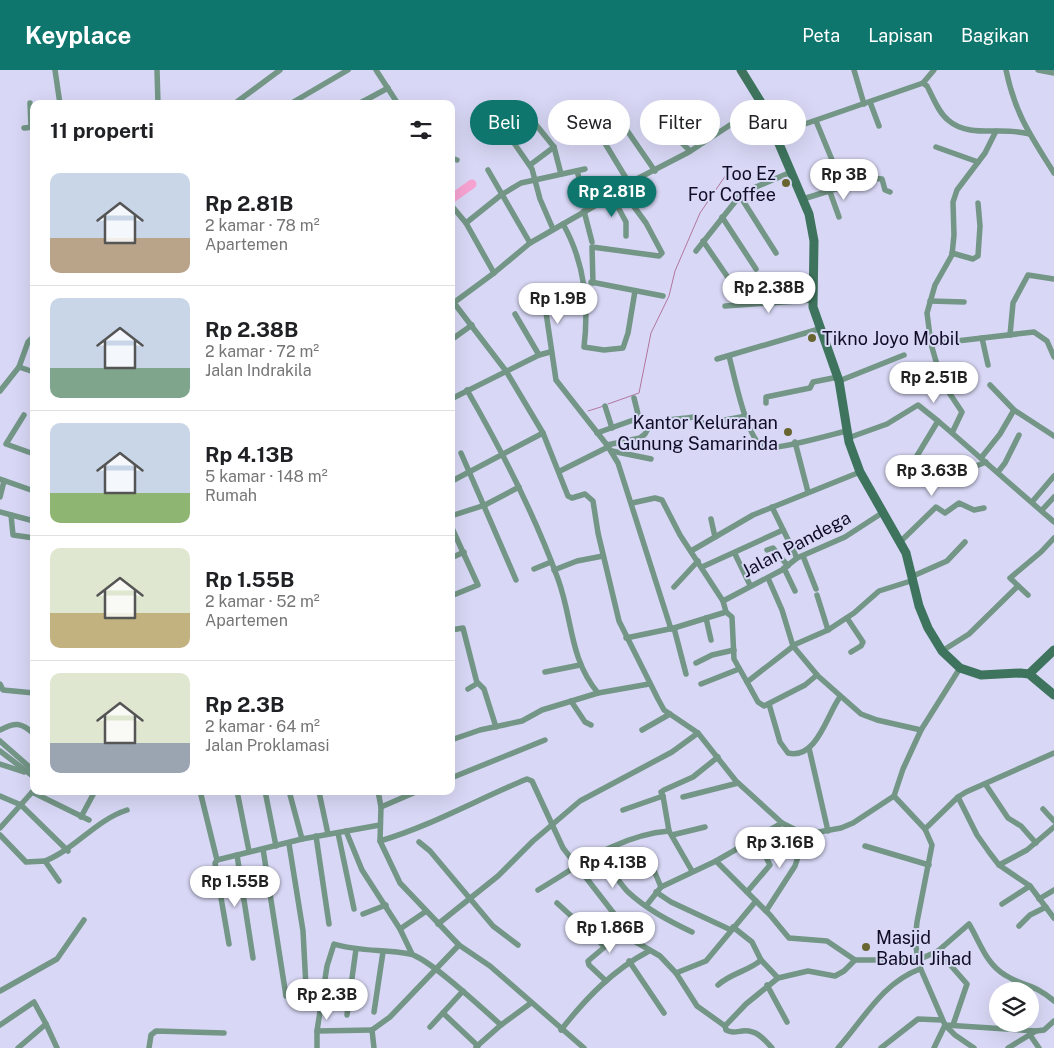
<!DOCTYPE html>
<html lang="id">
<head>
<meta charset="utf-8">
<style>
	body { margin:0; font-family:"Public Sans",sans-serif; background:#f2f2f2; color:#202124; height:100vh; display:flex; flex-direction:column; font-size:19px; white-space:nowrap }
	* { box-sizing:border-box; margin:0 }
	p { font-size:16px; color:#757577 }
	.icon { flex:none; width:28px; height:28px; fill:none; stroke:currentColor; stroke-width:2; stroke-linecap:round; stroke-linejoin:round }
	.map { position:relative; flex:1; overflow:hidden }
	.details { position:absolute; left:30px; top:30px; width:425px; height:695px; display:flex; flex-direction:column; background:#fff; border-radius:10px; box-shadow:0 5px 20px #0002 }
	.details>* { flex:none }
	.banner { position:absolute; left:470px; top:30px; width:475px; height:45px; display:flex; gap:10px }
	.tools { position:absolute; left:989px; top:912px; display:grid; gap:10px }
	.tools a { display:grid; place-items:center; width:50px; height:50px; border-radius:50%; background:#fff; box-shadow:0 5px 20px #0002; font-size:25px }
	.price { position:absolute; translate:-50% -42px; padding:0 11px; border-radius:18px; background:#fff; color:#222; font-size:16px; line-height:32px; filter:drop-shadow(0 1px 2px #0008) }
	.price::after { content:''; position:absolute; left:50%; top:30px; width:15px; height:11px; margin-left:-8px; background:inherit; clip-path:polygon(0 0,100% 0,50% 100%) }
	.price.on { background:#0f766e; color:#fff }
	ul { padding:0; list-style:none }
	li { display:flex; align-items:center; gap:15px; height:125px; padding:0 20px }
	li+li { border-top:1px solid #e0e0e0 }
	li span { display:grid; place-items:center; flex:none; width:140px; height:100px; border-radius:10px; color:#555 }
	li>.icon { margin-inline-start:auto }
	span .icon { width:60px; height:60px; fill:#fffc; stroke-width:1 }
	li b { font-size:21px }
	h2 { display:flex; justify-content:space-between; align-items:center; height:60px; padding:0 20px; font-size:21px }
	.pill { padding:0 18px; border-radius:22px; background:#fff; box-shadow:0 5px 20px #0002; font-size:18px; line-height:45px }
	.pill.on { background:#0f766e; color:#fff }
	header { display:flex; align-items:center; gap:30px; box-sizing:border-box; height:70px; padding:0 25px; background:#0f766e; color:#fff }
	header strong { font-size:24px }
	nav { display:flex; gap:28px; margin-inline-start:auto; font-size:18px }
	.map>svg:first-child { display:block }
	.lines { fill:none; stroke-linecap:round; stroke-linejoin:round }
	.stream { stroke:#b1769e; stroke-width:1 }
	.river { stroke:#f7a3d2; stroke-width:9 }
	.street { stroke:#739686; stroke-width:5.5 }
	.secondary { stroke:#3e745e; stroke-width:9 }
	.poi-dot { fill:#686531; stroke:#d8d8f6; stroke-width:2 }
	.labels { text-anchor:middle; dominant-baseline:central; stroke-width:4; stroke-linejoin:round; paint-order:stroke }
	.poi-label { font-size:18px; fill:#0f0c26; stroke:#d8d8f6; text-anchor:end }
	.street-label { font-size:18px; fill:#0f0c26; stroke:#d8d8f6 }
</style>
</head>
<body>
<header>
<strong>Keyplace</strong>
<nav><a>Peta</a><a>Lapisan</a><a>Bagikan</a></nav>
</header>
<div class="map">
<svg width="1054" height="978" viewBox="0 0 1054 978">
	<rect width="100%" height="100%" fill="#d8d8f6"/>
	<g class="lines">
		<g class="stream">
			<polyline points="608,334 639,323 651,263 669,226 675,201 700,143 728,102"/>
			<polyline points="588,341 604,336"/>
		</g>
		<polyline class="river" points="451,129 472,114"/>
		<g class="street">
			<polyline points="55,0 60,34"/>
			<polyline points="157,0 158,34"/>
			<polyline points="376,0 398,34"/>
			<polyline points="854,0 864,34"/>
			<path d="M 1006,0 C 1015,44 1031,66 1054,103"/>
			<polyline points="1038,0 1054,3"/>
			<path d="M 923,13 L 927,16 C 933,27 938,42 948,50 C 969,69 1004,56 1029,64"/>
			<polyline points="364,31 388,18"/>
			<polyline points="870,32 879,56"/>
			<polyline points="30,33 31,57"/>
			<polyline points="234,34 280,0"/>
			<polyline points="290,34 348,0"/>
			<polyline points="357,34 364,31 367,34"/>
			<polyline points="675,44 679,70 690,81"/>
			<polyline points="529,46 554,77 561,104"/>
			<polyline points="816,51 837,102"/>
			<polyline points="24,58 34,57"/>
			<polyline points="626,59 655,101"/>
			<polyline points="996,61 985,83 957,120 953,132 954,165 952,185 935,215 927,243 931,274 942,312 962,342 952,363 1054,452"/>
			<polyline points="776,64 923,13 934,0"/>
			<polyline points="509,66 532,99 540,129 553,159"/>
			<polyline points="603,70 629,113"/>
			<polyline points="936,77 978,92"/>
			<polyline points="451,88 457,90"/>
			<polyline points="530,95 554,77"/>
			<polyline points="488,100 530,173"/>
			<polyline points="577,101 588,139"/>
			<polyline points="830,122 839,147"/>
			<polyline points="612,126 626,152 626,166"/>
			<polyline points="740,126 776,183"/>
			<polyline points="803,129 871,108 882,109 885,120 890,122"/>
			<polyline points="451,135 466,153 494,203"/>
			<polyline points="584,141 592,172"/>
			<polyline points="722,147 756,199"/>
			<polyline points="466,153 501,125 521,113 585,99"/>
			<path d="M 563,154 C 584,191 589,235 584,277 L 604,280 L 623,278 L 628,263 L 635,221"/>
			<polyline points="703,171 729,209"/>
			<polyline points="696,181 742,123 791,102"/>
			<polyline points="952,183 973,189 978,186 980,156 978,133"/>
			<polyline points="591,212 663,226"/>
			<polyline points="593,213 592,177 659,186 662,183 646,153 621,119"/>
			<polyline points="451,229 506,301 543,363 568,426 572,428 585,424 593,431 598,463 619,551 658,629 664,640 698,663 736,711 782,753 798,761 813,763 841,758 853,753 894,726 903,699 921,660 960,598"/>
			<polyline points="544,229 556,310 607,375 618,393 671,559"/>
			<polyline points="930,231 964,232"/>
			<polyline points="452,234 494,203 530,173 612,126 629,113 689,82 762,34"/>
			<polyline points="725,236 811,230"/>
			<polyline points="515,244 539,285"/>
			<polyline points="1010,265 1013,233 1028,205 1054,209"/>
			<polyline points="982,268 988,295"/>
			<polyline points="451,270 472,255"/>
			<polyline points="931,274 1034,262 1047,271 1054,287"/>
			<path d="M 729,286 C 734,304 747,372 764,377 C 776,381 832,364 847,361"/>
			<polyline points="717,289 819,259"/>
			<polyline points="19,297 28,272 34,266"/>
			<polyline points="839,311 904,285"/>
			<polyline points="990,315 1014,340"/>
			<path d="M 467,320 C 502,381 534,443 558,509 C 573,550 569,588 598,623 L 649,614"/>
			<polyline points="0,321 19,297 34,302"/>
			<polyline points="451,329 539,285 550,282"/>
			<polyline points="766,333 766,327 810,318 813,312 838,307"/>
			<polyline points="605,336 612,358"/>
			<polyline points="24,345 6,374 34,384"/>
			<polyline points="597,363 639,348 634,328"/>
			<polyline points="848,368 887,354 918,335 938,351"/>
			<polyline points="795,372 808,422"/>
			<path d="M 607,375 L 640,368 L 645,364 L 649,357 C 664,348 678,350 693,347 L 704,354 L 746,346"/>
			<polyline points="612,381 651,389"/>
			<polyline points="461,383 516,510"/>
			<polyline points="981,388 1000,364 1014,340 1054,366"/>
			<polyline points="912,394 938,351 952,363"/>
			<polyline points="560,401 608,377"/>
			<polyline points="998,402 1005,393 1019,365"/>
			<polyline points="0,409 34,421"/>
			<polyline points="452,411 543,363"/>
			<polyline points="955,414 971,398 986,392"/>
			<polyline points="0,427 4,411"/>
			<polyline points="1032,432 1054,406"/>
			<polyline points="772,437 797,488"/>
			<polyline points="1042,440 1054,427"/>
			<polyline points="0,442 30,450"/>
			<polyline points="11,445 13,465 34,468"/>
			<polyline points="451,446 485,435 519,417"/>
			<polyline points="711,449 715,467"/>
			<polyline points="451,456 478,515 451,526"/>
			<polyline points="900,472 936,437 945,443 959,433 974,440 984,438"/>
			<polyline points="767,480 773,478 788,496"/>
			<polyline points="691,481 753,445 860,402"/>
			<polyline points="735,484 750,515"/>
			<polyline points="803,486 816,519"/>
			<polyline points="451,488 464,482"/>
			<polyline points="702,497 783,460"/>
			<polyline points="784,498 795,521"/>
			<polyline points="534,499 551,492"/>
			<polyline points="554,500 577,491 603,486"/>
			<polyline points="913,506 947,491 965,472"/>
			<polyline points="768,508 782,540 793,576 818,606 861,644 877,650 921,660"/>
			<polyline points="674,517 698,491"/>
			<polyline points="817,525 828,560"/>
			<polyline points="1028,525 1010,508 1041,482 1054,468"/>
			<polyline points="723,531 782,500 797,488 845,467 882,443"/>
			<polyline points="726,542 732,547 734,589 747,612"/>
			<polyline points="706,548 711,570"/>
			<polyline points="847,548 863,572 861,576 851,582"/>
			<polyline points="674,558 686,604"/>
			<polyline points="451,560 463,558 477,613"/>
			<polyline points="626,568 674,558 726,542 723,531 680,465 662,430 655,428 632,433"/>
			<polyline points="942,581 969,564 1018,516"/>
			<polyline points="696,593 712,585 734,580"/>
			<polyline points="545,602 580,595"/>
			<polyline points="817,605 805,615 764,636 758,632 747,612 796,574 828,560 854,543 879,521 914,510"/>
			<polyline points="0,614 3,620 34,623"/>
			<polyline points="701,614 739,599"/>
			<polyline points="468,619 478,613 484,619 496,657"/>
			<polyline points="571,631 585,652 591,655"/>
			<path d="M 769,634 L 780,672 L 788,683 C 817,690 827,644 840,627"/>
			<path d="M 0,660 C 15,652 21,652 34,664"/>
			<polyline points="642,660 670,644"/>
			<polyline points="451,670 480,660 522,651 542,640 598,623"/>
			<polyline points="0,671 34,701"/>
			<polyline points="809,678 828,761"/>
			<polyline points="0,681 34,707"/>
			<polyline points="0,694 24,702"/>
			<polyline points="451,708 545,670"/>
			<polyline points="986,715 1008,748 1021,756 1036,773"/>
			<polyline points="200,721 217,790 215,793 229,874"/>
			<polyline points="237,721 249,781"/>
			<polyline points="265,721 276,776"/>
			<polyline points="289,721 302,769"/>
			<polyline points="378,721 381,737 418,721"/>
			<polyline points="32,722 89,750"/>
			<polyline points="319,722 328,764"/>
			<polyline points="0,726 21,735 68,781"/>
			<polyline points="663,726 661,722 664,720 693,707 718,687"/>
			<polyline points="894,726 925,759 932,775 917,852 915,871 919,895 945,955 955,965 974,978"/>
			<polyline points="683,727 738,713"/>
			<polyline points="958,727 977,765 989,782 999,795 1030,816 1054,848"/>
			<polyline points="381,737 380,771 400,813 459,875 490,896 584,978"/>
			<polyline points="1043,739 1054,751"/>
			<polyline points="623,740 663,726 669,761"/>
			<polyline points="81,747 95,721"/>
			<polyline points="0,758 34,720"/>
			<polyline points="925,759 958,727 966,722 1054,683"/>
			<polyline points="346,761 362,800 400,859 412,884"/>
			<polyline points="338,763 354,839"/>
			<polyline points="0,765 26,792 45,791 59,811"/>
			<polyline points="672,765 705,757"/>
			<polyline points="316,766 329,854"/>
			<path d="M 380,771 C 431,756 478,729 527,709 L 532,711 L 563,778 L 636,872 L 660,886 L 676,903 L 697,936 L 725,956 L 726,960 C 732,963 735,962 742,961 C 756,959 764,969 772,978"/>
			<polyline points="419,772 430,781 493,856 518,875"/>
			<polyline points="289,774 303,861 306,917"/>
			<polyline points="865,776 929,795"/>
			<polyline points="263,779 286,926"/>
			<path d="M 600,783 C 608,795 617,810 627,821 C 646,839 669,851 692,862"/>
			<polyline points="237,785 253,888"/>
			<polyline points="217,790 302,769 380,755"/>
			<path d="M 45,791 C 75,779 96,750 127,740"/>
			<polyline points="650,791 661,817"/>
			<polyline points="716,791 770,845 789,868 827,871 855,890"/>
			<polyline points="999,795 1027,780 1054,757"/>
			<path d="M 538,820 C 580,795 619,765 669,761 L 692,801"/>
			<polyline points="656,822 671,832 731,860"/>
			<polyline points="747,822 770,795 756,768"/>
			<polyline points="1039,829 1054,820"/>
			<polyline points="557,833 604,876"/>
			<polyline points="1002,834 1030,816"/>
			<polyline points="646,836 661,817 716,791 782,753"/>
			<polyline points="766,841 795,796 806,763"/>
			<polyline points="363,844 386,835"/>
			<polyline points="438,854 498,806 533,771 580,731 672,682 698,663"/>
			<polyline points="1019,856 1030,845 1046,837"/>
			<polyline points="733,857 752,872 761,890 778,908"/>
			<polyline points="400,859 425,842"/>
			<polyline points="938,881 967,914 953,955"/>
			<polyline points="629,891 664,943"/>
			<polyline points="676,903 706,891 756,831"/>
			<polyline points="606,911 589,895 588,891 626,859"/>
			<path d="M 718,915 C 731,903 749,901 761,890"/>
			<polyline points="767,915 787,952"/>
			<polyline points="0,921 57,889 84,850"/>
			<polyline points="321,933 347,937"/>
			<polyline points="374,942 383,882"/>
			<polyline points="443,943 478,976"/>
			<polyline points="347,945 356,879"/>
			<polyline points="0,955 34,932 46,954"/>
			<polyline points="945,955 1036,961 1044,960 1054,951"/>
			<path d="M 725,956 L 746,934 L 778,908 L 808,901 L 835,906 L 844,901 L 855,890 L 918,890 L 938,881 L 969,854 C 980,872 986,894 1005,905 C 1024,917 1035,914 1054,931"/>
			<polyline points="430,957 463,921"/>
			<polyline points="372,960 390,947 459,875"/>
			<polyline points="372,960 374,978"/>
			<path d="M 561,960 C 586,928 613,900 649,881"/>
			<path d="M 317,961 L 327,896 L 334,874 C 359,882 385,879 410,884 C 429,888 484,940 501,955 L 531,933"/>
			<polyline points="1030,965 1039,978"/>
			<polyline points="476,977 501,955"/>
			<polyline points="18,978 46,954 57,978"/>
			<polyline points="149,978 151,965 156,961 224,963"/>
			<polyline points="317,978 317,961 372,960"/>
			<path d="M 838,978 C 864,949 882,913 920,899"/>
			<polyline points="881,978 918,949 942,950"/>
			<polyline points="934,978 945,955"/>
			<polyline points="1008,978 1036,961"/>
		</g>
		<g class="secondary">
			<polyline points="741,0 762,34 809,144 814,171 813,237 839,311 849,372 860,402 906,483 919,536 928,558 942,581 960,598 981,605 1020,603 1029,604 1054,625"/>
			<polyline points="1029,604 1054,580"/>
		</g>
	</g>
	<g class="poi-dot">
		<circle cx="786" cy="113" r="5"/>
		<circle cx="812" cy="268" r="5"/>
		<circle cx="788" cy="362" r="5"/>
		<circle cx="866" cy="877" r="5"/>
	</g>
	<g class="labels">
		<g class="poi-label">
			<text x="776" y="103">Too Ez<tspan x="776" dy="21">For Coffee</tspan></text>
			<text x="822" y="268" text-anchor="start">Tikno Joyo Mobil</text>
			<text x="778" y="352">Kantor Kelurahan<tspan x="778" dy="21">Gunung Samarinda</tspan></text>
			<text x="876" y="867" text-anchor="start">Masjid<tspan x="876" dy="21">Babul Jihad</tspan></text>
		</g>
		<g class="street-label">
			<text transform="translate(796 474) rotate(-28)">Jalan Pandega</text>
		</g>
	</g>
</svg>
<div class="tools">
<a><svg class="icon" aria-label="layers" viewBox="0 0 24 24"><path d="M12 4l9 5-9 5-9-5zM3 14l9 5 9-5"/></svg></a>
</div>
<b class="price" style="left:844px;top:131px">Rp 3B</b>
<b class="price on" style="left:612px;top:148px">Rp 2.81B</b>
<b class="price" style="left:769px;top:244px">Rp 2.38B</b>
<b class="price" style="left:558px;top:255px">Rp 1.9B</b>
<b class="price" style="left:934px;top:334px">Rp 2.51B</b>
<b class="price" style="left:932px;top:427px">Rp 3.63B</b>
<b class="price" style="left:780px;top:799px">Rp 3.16B</b>
<b class="price" style="left:613px;top:819px">Rp 4.13B</b>
<b class="price" style="left:235px;top:838px">Rp 1.55B</b>
<b class="price" style="left:610px;top:884px">Rp 1.86B</b>
<b class="price" style="left:327px;top:951px">Rp 2.3B</b>
<div class="banner">
<a class="pill on">Beli</a>
<a class="pill">Sewa</a>
<a class="pill">Filter</a>
<a class="pill">Baru</a>
</div>
<section class="details">
<h2>11 properti<svg class="icon" aria-label="filters" viewBox="0 0 24 24"><path d="M4 7h16M4 17h16"/><circle cx="9" cy="7" r="2"/><circle cx="15" cy="17" r="2"/></svg></h2>
<ul>
<li><span style="background:linear-gradient(#c9d6e8 65%,#b9a48a 0)"><svg class="icon" aria-label="home" viewBox="0 0 24 24"><path d="M3 11l9-7 9 7M6 9v11h12V9"/></svg></span><div><b>Rp 2.81B</b><p>2 kamar · 78 m²</p><p>Apartemen</p></div></li>
<li><span style="background:linear-gradient(#c9d6e8 70%,#7fa58c 0)"><svg class="icon" aria-label="home" viewBox="0 0 24 24"><path d="M3 11l9-7 9 7M6 9v11h12V9"/></svg></span><div><b>Rp 2.38B</b><p>2 kamar · 72 m²</p><p>Jalan Indrakila</p></div></li>
<li><span style="background:linear-gradient(#c9d6e8 70%,#8fb573 0)"><svg class="icon" aria-label="home" viewBox="0 0 24 24"><path d="M3 11l9-7 9 7M6 9v11h12V9"/></svg></span><div><b>Rp 4.13B</b><p>5 kamar · 148 m²</p><p>Rumah</p></div></li>
<li><span style="background:linear-gradient(#dfe7d0 65%,#c2b280 0)"><svg class="icon" aria-label="home" viewBox="0 0 24 24"><path d="M3 11l9-7 9 7M6 9v11h12V9"/></svg></span><div><b>Rp 1.55B</b><p>2 kamar · 52 m²</p><p>Apartemen</p></div></li>
<li><span style="background:linear-gradient(#dfe7d0 70%,#9aa5b1 0)"><svg class="icon" aria-label="home" viewBox="0 0 24 24"><path d="M3 11l9-7 9 7M6 9v11h12V9"/></svg></span><div><b>Rp 2.3B</b><p>2 kamar · 64 m²</p><p>Jalan Proklamasi</p></div></li>
</ul>
</section>
</div>
</body>
</html>
